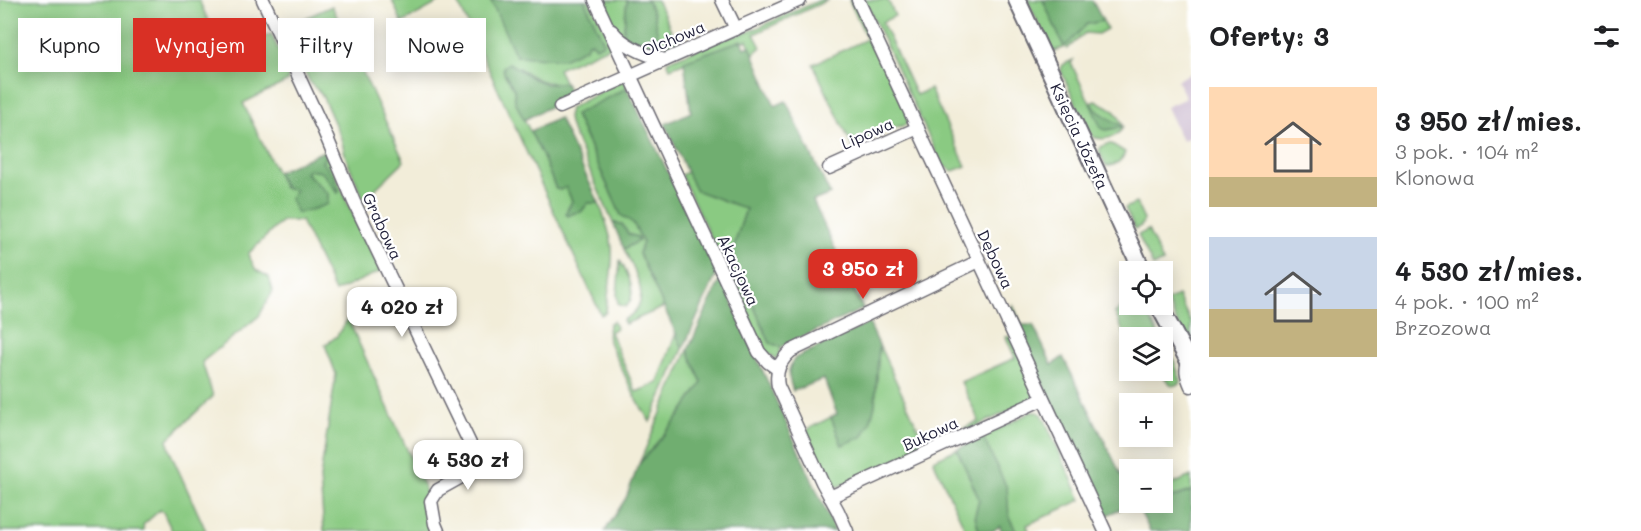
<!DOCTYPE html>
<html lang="pl">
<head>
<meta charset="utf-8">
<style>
	body { margin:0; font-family:Mali,sans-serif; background:#f6f6f6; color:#202124; height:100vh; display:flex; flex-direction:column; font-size:22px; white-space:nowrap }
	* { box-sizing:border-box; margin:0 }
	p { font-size:20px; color:#757577 }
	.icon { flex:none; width:33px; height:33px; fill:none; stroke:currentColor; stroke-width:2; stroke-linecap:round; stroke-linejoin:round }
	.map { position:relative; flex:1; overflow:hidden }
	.panel { display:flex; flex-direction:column; background:#fff; width:450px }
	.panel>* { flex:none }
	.top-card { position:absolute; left:18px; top:18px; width:570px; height:54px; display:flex; gap:12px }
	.tools { position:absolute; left:1119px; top:261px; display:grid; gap:12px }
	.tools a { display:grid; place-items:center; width:54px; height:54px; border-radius:0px; background:#fff; box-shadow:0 3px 15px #0003; font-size:30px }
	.price { position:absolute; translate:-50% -51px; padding:0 14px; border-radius:12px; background:#fff; color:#222; font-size:20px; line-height:39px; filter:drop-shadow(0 2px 3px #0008) }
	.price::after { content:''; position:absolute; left:50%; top:36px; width:18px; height:14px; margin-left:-9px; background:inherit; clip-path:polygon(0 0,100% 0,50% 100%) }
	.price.selected { background:#d93025; color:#fff }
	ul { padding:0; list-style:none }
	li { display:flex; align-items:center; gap:18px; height:150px; padding:0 18px }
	li span { display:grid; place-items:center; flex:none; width:168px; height:120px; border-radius:0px; color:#555 }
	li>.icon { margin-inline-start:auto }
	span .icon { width:72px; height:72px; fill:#fffc; stroke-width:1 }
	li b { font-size:26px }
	h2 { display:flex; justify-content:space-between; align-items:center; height:72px; padding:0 18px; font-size:26px }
	.chip { padding:0 21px; border-radius:0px; background:#fff; box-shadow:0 3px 15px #0003; font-size:21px; line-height:54px }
	.chip.selected { background:#d93025; color:#fff }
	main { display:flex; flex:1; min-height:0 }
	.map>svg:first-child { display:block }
	.industrial { fill:#cebed1 }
	.green { fill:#8aca82; stroke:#56765e; stroke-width:1.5 }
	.forest { fill:#6fae70; stroke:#486856; stroke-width:1.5 }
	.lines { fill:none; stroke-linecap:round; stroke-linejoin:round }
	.street-casing { stroke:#6b6972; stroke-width:15 }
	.secondary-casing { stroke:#6b6972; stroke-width:20 }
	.street { stroke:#fff; stroke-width:12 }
	.secondary { stroke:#fff; stroke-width:16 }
	.labels { text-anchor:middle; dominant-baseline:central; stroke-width:4.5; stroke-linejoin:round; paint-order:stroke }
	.street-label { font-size:16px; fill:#22223b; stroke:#fff }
</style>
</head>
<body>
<main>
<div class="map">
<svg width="1191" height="531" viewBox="0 0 1191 531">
	<rect width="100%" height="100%" fill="#fff"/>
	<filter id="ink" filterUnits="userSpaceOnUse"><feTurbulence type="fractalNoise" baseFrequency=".0167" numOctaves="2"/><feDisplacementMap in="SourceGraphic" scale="12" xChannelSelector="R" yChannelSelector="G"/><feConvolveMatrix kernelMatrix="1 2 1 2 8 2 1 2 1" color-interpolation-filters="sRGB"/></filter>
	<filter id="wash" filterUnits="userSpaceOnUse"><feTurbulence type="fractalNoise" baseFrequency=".008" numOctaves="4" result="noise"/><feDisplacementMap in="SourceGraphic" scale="24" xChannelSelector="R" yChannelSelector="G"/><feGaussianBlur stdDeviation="1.35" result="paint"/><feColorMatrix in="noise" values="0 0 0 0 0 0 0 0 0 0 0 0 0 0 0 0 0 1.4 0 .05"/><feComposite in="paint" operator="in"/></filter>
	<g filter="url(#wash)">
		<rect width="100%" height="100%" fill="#f2edd9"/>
		<polygon class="industrial" points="1191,73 1191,137 1182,141 1166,107 1186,98 1177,80"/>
		<g class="green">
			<polygon points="0,0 199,0 223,55 271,34 287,68 288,81 243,103 284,188 328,194 306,173 309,170 322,172 338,192 321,162 326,150 348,204 381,271 335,292 301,221 282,221 248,254 256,270 269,277 273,291 259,316 202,362 213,396 167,440 172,456 206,531 172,531 163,512 160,510 143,525 144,531 0,531"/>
			<polygon points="392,0 443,0 402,23"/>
			<path d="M 457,0 L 494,0 L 491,1 L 588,43 L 604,43 L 584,0 L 589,0 L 613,45 L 558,69 L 565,83 C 544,84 536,80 519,68 L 504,73 L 514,89 L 515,101 L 543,157 L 556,189 L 566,187 L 572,201 L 567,210 L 574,213 L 581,212 L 588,203 L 599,203 C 604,215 608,227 611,240 C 615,261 608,290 606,312 L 601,315 Z"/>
			<polygon points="602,0 627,0 623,37 613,24"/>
			<path d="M 647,0 L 657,0 L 677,43 C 660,48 646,49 630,42 L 654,15 Z"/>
			<polygon points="820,0 828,0 754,34 761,47 753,54 747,40 742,42 741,41 670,68 667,61 716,42 750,31"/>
			<polygon points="849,0 854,0 909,118 906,125 887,129 853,148 813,64 867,39"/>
			<polygon points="865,0 888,0 895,16 882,22 916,95 930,89 966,166 953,171 942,165"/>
			<polygon points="1027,0 1043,0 1063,45 1087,24 1103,21 1107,29 1098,34 1085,33 1067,49 1065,47 1054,51 1051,50 1049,45"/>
			<polygon points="332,6 404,161 364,200 346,158 341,138 321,93 311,84 287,37 290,25"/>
			<path d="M 1073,60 L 1071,63 L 1090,103 L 1095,101 C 1110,106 1118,111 1123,127 C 1118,138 1102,142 1091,136 L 1092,134 L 1089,132 L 1061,71 L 1062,65 Z"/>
			<path d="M 624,79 L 627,88 L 575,115 L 621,215 L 633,222 L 643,243 L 639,254 L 664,307 L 625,324 L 623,320 C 656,304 635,272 624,249 L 639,240 L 637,237 L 628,234 L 622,224 L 613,223 L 569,124 L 568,117 L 570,108 Z"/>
			<path d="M 1107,144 L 1112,144 L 1125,152 C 1123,160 1114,167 1106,166 L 1099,151 L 1101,147 Z"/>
			<polygon points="687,172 696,190 746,209 731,255 770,343 781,347 777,359 765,352 681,175"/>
			<polygon points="1136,203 1144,220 1141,226 1135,229 1125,208"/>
			<polygon points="1148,230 1163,262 1153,266 1138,235"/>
			<path d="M 620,261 C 628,272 639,297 625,307 L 618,304 L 617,295 Z"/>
			<polygon points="1178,296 1191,323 1191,344 1179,327 1167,301"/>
			<polygon points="1129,300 1130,304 1144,305 1158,335 1153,337 1130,338 1129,345 1115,313"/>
			<polygon points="348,319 425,489 434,531 324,531 320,478 336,374 325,345 337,336"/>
			<polygon points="613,321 616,328 610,332 636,392 658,383 676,333 683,349 650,422 635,397 609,342 608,332 609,324"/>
			<polygon points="1011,336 1035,394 1031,401 968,430 964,428 979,421 961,382 1015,358 1006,337"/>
			<polygon points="879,345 926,445 843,485 835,487 830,486 805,437 808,429 831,417 842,445 875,405"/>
			<polygon points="1163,346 1165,351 1166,351 1173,359 1181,381 1180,384 1172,386 1158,371 1162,370"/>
			<polygon points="688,350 702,383 678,418 639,464"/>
			<polygon points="1031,412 1037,412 1042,414 1081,500 1027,525 1029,531 1016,531 1009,517 1007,505 983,437"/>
			<polygon points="957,449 979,499 975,515 979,531 966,531 933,460"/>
			<polygon points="1191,476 1191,491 1163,501 1162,489"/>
		</g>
		<g class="forest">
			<polygon points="494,0 584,0 604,43 596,47 592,42 588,43 586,48 563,59 516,56 491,1"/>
			<polygon points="627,0 647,0 654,15 658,36 630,42 623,37"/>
			<polygon points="1043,0 1092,0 1103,21 1087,24 1067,45 1063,45"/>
			<polygon points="742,40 745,48 750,46 775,106 786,101 830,194 813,201 863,309 781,347 770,343 731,255 746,209 695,190 665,124 691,112 684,61"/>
			<polygon points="509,63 534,79 547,84 565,83 571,96 524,120 515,101 514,89 504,73 503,67"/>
			<polygon points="627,88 717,273 683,349 639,253 643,242 633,223 621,215 575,114"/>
			<polygon points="1090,103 1099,112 1123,127 1106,130 1101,128"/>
			<polygon points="559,118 599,203 588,203 581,212 574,213 568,216 566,214 572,201 566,187 560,190 556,189 543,157 530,131"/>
			<polygon points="326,150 325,158 322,162 333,175 339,191 338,193 322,172 309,170 306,173 328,194 328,204 314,209 297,213 290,199 295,190 285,188 277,172"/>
			<polygon points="613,223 622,224 628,234 637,237 639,241 624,249"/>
			<polygon points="721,278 835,531 605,531 626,498 639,464 678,418 702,383 688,350"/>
			<polygon points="1013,305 1022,325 1033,325 1052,365 1063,357 1129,491 1130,502 1134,503 1105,516 1008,310"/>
			<path d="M 869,323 L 879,345 L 875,405 L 870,423 L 862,437 L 842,445 L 831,417 L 837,414 L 824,379 L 793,391 C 788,376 786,371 795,358 Z"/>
			<polygon points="983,437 1007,488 1009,517 1016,531 1001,531 1000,526 993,531 979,531 975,515 979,499 957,449"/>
			<polygon points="1191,491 1191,531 1150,531 1138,507 1152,508 1158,503 1162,502 1163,501"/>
		</g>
	</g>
	<g filter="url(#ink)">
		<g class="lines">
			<defs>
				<g id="street">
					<polyline points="263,0 324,131 354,202 474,452 477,464 474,470 438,490 431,501 435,524 438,531"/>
					<polyline points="595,0 759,352 768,362 778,369"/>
					<polyline points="722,0 736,29"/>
					<polyline points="858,0 1105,531"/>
					<path d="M 612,31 C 625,47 646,55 665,60"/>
					<polyline points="560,107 800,0"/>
					<polyline points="829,168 918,128"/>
					<path d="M 1191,359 C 1183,367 1187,377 1191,386"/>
					<polyline points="830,497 1043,399"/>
					<path d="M 847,531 L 838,511 L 822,482 L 778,386 C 775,371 780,361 791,351 L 979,261"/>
				</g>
				<g id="secondary">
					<polyline points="1017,0 1143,272"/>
					<polyline points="1158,304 1191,365"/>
				</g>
			</defs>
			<use href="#street" class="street-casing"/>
			<use href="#secondary" class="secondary-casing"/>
			<use href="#street" class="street"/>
			<use href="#secondary" class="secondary"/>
		</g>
	</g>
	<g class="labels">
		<g class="street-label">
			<text transform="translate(673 38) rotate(-23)">Olchowa</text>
			<text transform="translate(867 133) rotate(-24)">Lipowa</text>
			<text transform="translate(1080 136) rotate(65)">Księcia Józefa</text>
			<text transform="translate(383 226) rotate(65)">Grabowa</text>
			<text transform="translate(996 259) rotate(65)">Dębowa</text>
			<text transform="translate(739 270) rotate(65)">Akacjowa</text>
			<text transform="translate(930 433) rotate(-25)">Bukowa</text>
		</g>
	</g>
</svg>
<div class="tools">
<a><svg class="icon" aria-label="locate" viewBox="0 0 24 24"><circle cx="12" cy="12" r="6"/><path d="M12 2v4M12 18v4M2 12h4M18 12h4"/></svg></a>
<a><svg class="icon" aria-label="layers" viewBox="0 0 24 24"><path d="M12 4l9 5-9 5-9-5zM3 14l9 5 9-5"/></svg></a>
<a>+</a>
<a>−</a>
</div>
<b class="price selected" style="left:863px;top:300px">3 950 zł</b>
<b class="price" style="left:402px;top:338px">4 020 zł</b>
<b class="price" style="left:468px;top:491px">4 530 zł</b>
<div class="top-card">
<a class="chip">Kupno</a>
<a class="chip selected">Wynajem</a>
<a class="chip">Filtry</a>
<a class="chip">Nowe</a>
</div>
</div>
<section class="panel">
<h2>Oferty: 3<svg class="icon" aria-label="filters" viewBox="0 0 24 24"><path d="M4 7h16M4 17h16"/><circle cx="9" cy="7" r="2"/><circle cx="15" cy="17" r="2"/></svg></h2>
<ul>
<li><span style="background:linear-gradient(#ffd9b3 75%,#c2b280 0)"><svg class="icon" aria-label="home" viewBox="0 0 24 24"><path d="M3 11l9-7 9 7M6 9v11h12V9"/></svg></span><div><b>3 950 zł/mies.</b><p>3 pok. · 104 m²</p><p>Klonowa</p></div></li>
<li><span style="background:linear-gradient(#c9d6e8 60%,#c2b280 0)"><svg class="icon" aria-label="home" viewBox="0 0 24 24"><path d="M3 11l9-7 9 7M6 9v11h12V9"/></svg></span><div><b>4 530 zł/mies.</b><p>4 pok. · 100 m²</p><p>Brzozowa</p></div></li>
</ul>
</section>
</main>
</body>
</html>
